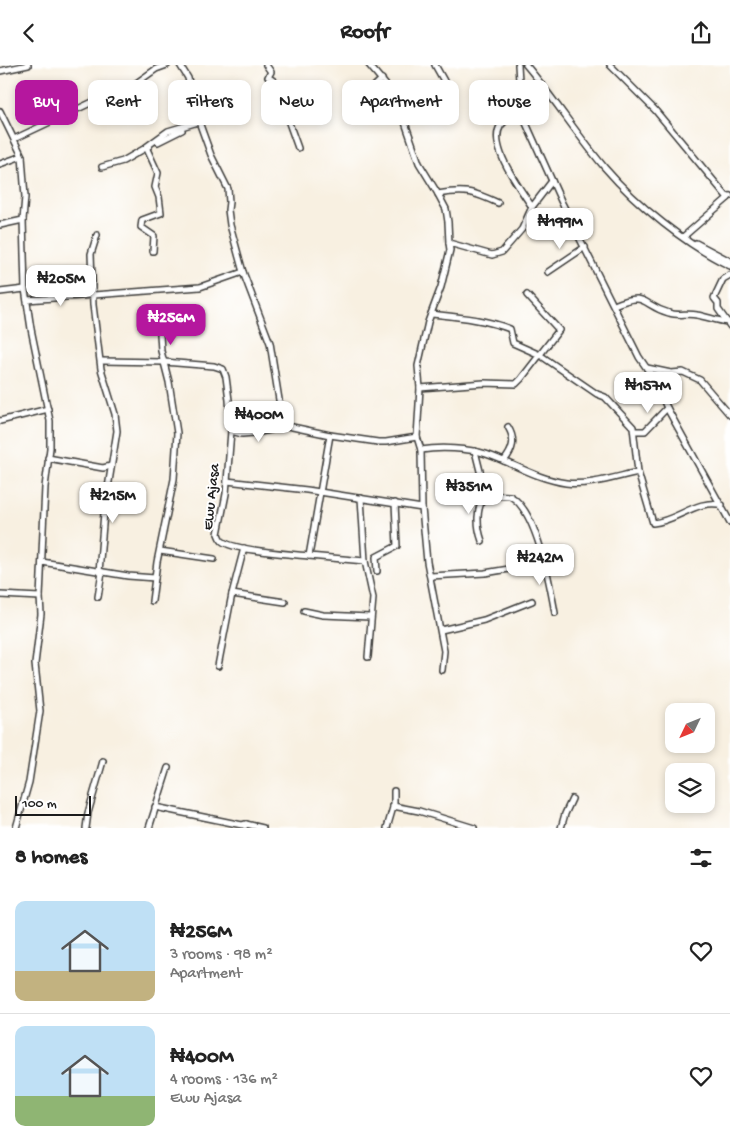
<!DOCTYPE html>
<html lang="en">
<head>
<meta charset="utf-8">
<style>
	body { margin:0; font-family:"Gochi Hand",sans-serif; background:#f6f6f6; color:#222; height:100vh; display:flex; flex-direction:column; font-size:19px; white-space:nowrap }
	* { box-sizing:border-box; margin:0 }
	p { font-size:16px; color:#767676 }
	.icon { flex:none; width:28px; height:28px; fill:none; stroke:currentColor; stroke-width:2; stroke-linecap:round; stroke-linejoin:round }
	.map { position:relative; height:763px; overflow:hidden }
	.drawer { display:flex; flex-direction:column; background:#fff; flex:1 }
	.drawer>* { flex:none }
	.hud { position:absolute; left:15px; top:15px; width:700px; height:45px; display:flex; gap:10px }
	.needle { width:32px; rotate:227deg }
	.controls { position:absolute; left:665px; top:638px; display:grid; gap:10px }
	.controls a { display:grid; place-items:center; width:50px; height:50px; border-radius:10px; background:#fff; box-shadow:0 2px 8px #0003; font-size:25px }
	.scale { position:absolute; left:15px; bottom:12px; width:76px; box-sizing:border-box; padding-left:5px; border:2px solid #1c1c1c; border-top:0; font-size:14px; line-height:18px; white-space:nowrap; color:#1c1c1c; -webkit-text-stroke:4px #fff; paint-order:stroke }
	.price { position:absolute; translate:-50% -42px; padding:0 11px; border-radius:10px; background:#fff; color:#222; font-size:16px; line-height:32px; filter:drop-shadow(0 1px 2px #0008) }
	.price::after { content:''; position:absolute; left:50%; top:30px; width:15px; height:11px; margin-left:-8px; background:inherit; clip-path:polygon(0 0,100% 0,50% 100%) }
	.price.selected { background:#b5179e; color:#fff }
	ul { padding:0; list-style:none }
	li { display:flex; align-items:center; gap:15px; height:125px; padding:0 15px }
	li+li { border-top:1px solid #e0e0e0 }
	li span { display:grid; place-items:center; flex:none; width:140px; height:100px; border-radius:10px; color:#555 }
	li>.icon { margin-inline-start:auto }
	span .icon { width:60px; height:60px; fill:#fffc; stroke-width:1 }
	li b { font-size:21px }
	h2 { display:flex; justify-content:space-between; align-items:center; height:60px; padding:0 15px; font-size:21px }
	.tag { padding:0 18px; border-radius:10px; background:#fff; box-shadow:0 2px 8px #0003; font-size:18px; line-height:45px }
	.tag.selected { background:#b5179e; color:#fff }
	header { display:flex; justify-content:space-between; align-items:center; height:65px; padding:0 15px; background:#fff; font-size:22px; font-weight:700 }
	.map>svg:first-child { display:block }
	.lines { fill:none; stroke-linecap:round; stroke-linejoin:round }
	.street-casing { stroke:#3d3c3a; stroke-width:8 }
	.street { stroke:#fff; stroke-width:5 }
	.labels { text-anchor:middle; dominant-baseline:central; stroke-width:4; stroke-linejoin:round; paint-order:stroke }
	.street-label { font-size:15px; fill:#1c1c1c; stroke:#fff }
</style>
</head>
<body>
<header><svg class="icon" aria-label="back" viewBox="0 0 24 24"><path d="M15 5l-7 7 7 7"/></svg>Roofr<svg class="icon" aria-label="share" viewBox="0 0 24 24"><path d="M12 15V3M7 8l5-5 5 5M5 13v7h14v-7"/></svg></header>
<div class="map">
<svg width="730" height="763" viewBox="0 0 730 763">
	<rect width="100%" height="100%" fill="#fff"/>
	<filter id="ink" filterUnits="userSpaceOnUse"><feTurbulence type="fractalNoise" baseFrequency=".02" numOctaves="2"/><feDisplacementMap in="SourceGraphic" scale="10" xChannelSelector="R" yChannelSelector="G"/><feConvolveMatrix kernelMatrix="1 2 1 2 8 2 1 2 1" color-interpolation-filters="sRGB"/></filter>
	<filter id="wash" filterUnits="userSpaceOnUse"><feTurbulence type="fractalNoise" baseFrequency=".0096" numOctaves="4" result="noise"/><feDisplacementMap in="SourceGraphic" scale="20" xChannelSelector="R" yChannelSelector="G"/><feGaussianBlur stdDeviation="1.12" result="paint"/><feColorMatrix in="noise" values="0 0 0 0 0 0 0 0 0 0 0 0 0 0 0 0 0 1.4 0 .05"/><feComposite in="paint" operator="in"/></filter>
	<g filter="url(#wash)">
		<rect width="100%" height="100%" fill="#f8f0e1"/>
	</g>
	<g filter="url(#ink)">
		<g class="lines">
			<defs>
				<g id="street">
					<polyline points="180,0 188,13 194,43 211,90 228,124 229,137 228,145 230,160 243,207 270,278 283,360"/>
					<polyline points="266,0 271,7 268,12 274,16 298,83"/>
					<path d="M 369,0 L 391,26 L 399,40 L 419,98 L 438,129 L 446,144 L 448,157 L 449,178 L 450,185 L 441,222 L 428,257 L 418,301 L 420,323 L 417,372 L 421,385 C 440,382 468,383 486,389 C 513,398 537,414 566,418 C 589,421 615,412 638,407"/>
					<polyline points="435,0 444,16"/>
					<polyline points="518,0 521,47 562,138 639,292 654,314 667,343 730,457"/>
					<path d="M 526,0 C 554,33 577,70 605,103 C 637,140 686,180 730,201"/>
					<polyline points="610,0 655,45 728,133 730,131"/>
					<polyline points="0,6 28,0"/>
					<polyline points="0,46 22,91 25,132 23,155 25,224 31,264 50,356 50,383 45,422 40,532 41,549 35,599 40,646 29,717 16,763"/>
					<polyline points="348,46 382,14"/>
					<polyline points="14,74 101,33 135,19 156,4 167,0"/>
					<polyline points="158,77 182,65"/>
					<polyline points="0,99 22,91"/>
					<polyline points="102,102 123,96 149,81"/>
					<path d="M 438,129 C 466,124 474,127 498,138"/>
					<path d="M 532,142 C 521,124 476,68 510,53 C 524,46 537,38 544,24"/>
					<polyline points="0,160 23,155"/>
					<polyline points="97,170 91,189 93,240 101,304 115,349 117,366 104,448 99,507"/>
					<polyline points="686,173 683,172 728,133"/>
					<polyline points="449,178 492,190 502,187 522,164 532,142 552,116"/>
					<polyline points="696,178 730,196"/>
					<polyline points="153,186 154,171 141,162 142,155 161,148 159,132 155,122 158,108 146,82 168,66 198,57"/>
					<polyline points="548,207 585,182"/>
					<polyline points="730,210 723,214 714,233 718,238 718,244 730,261"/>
					<polyline points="0,227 25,224"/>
					<polyline points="27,235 200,222 243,207"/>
					<path d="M 614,240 C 648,226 641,240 669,248 C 678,251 688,248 697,250 C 708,252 717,256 728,257"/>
					<path d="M 431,249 C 458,252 484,254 510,264 L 513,278 L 540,290 L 597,329 L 605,332 L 633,362 L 638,407 L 653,458 C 677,456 698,433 722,440"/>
					<path d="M 101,296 L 164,297 L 214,301 L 223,304 L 226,312 L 229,335 L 231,366 L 226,429 L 218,469 C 219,472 220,474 222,476 C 234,486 292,489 309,491 L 330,370"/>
					<polyline points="647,303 671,308 683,307 700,315 730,350"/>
					<polyline points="420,323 484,318 516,319 521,314 559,265 527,230"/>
					<polyline points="0,356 48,344"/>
					<polyline points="231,366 242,369 254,368 270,365 283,360 330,370 378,377 386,377 417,372"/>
					<polyline points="634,366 645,366 667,343"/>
					<polyline points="421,385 422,443"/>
					<path d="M 475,386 L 486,430 C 475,442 477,462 482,476"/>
					<polyline points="48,393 103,403 111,401"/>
					<path d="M 504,396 C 513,385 516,375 508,362"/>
					<polyline points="227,416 307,425 422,443 427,497 444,586 442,605"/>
					<path d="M 486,430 L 510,431 C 537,445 550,519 555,548"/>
					<polyline points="160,486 214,494"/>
					<polyline points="309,491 365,496 361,433"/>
					<polyline points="365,496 373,533 368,592"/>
					<polyline points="42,497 128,511 155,513"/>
					<polyline points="377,506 376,492 397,481 395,438"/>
					<polyline points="430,511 485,508 521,502 543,490"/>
					<polyline points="232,529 285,537"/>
					<polyline points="0,530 40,532"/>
					<polyline points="98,532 102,507"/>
					<polyline points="152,536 157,497 174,414 177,368 169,317 161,286 160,269"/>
					<polyline points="304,546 323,550 370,552"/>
					<polyline points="441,565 484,555 532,536"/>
					<polyline points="218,601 232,529 244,483"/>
					<polyline points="393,741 419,746 474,763"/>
					<polyline points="155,742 242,760 246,759"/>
					<polyline points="245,761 246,759 263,763"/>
					<polyline points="86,763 88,748 103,696"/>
					<polyline points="149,763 168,703"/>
					<polyline points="387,763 394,739 394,726"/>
					<polyline points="561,763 565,749 572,734"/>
				</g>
			</defs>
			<use href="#street" class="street-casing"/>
			<use href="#street" class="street"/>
		</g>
	</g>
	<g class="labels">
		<g class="street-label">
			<text transform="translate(212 432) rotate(-84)">Ewu Ajasa</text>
		</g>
	</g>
</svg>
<div class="controls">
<a><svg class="needle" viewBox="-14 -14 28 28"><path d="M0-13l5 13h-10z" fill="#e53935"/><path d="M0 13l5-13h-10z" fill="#767676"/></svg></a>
<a><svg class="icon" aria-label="layers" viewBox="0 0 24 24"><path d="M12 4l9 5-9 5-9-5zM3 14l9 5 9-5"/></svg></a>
</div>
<div class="scale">100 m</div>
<b class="price" style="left:560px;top:185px">₦199M</b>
<b class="price" style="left:61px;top:242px">₦205M</b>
<b class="price selected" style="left:171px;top:281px">₦256M</b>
<b class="price" style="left:648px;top:349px">₦157M</b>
<b class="price" style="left:259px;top:378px">₦400M</b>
<b class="price" style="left:469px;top:450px">₦351M</b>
<b class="price" style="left:113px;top:459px">₦215M</b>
<b class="price" style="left:540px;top:521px">₦242M</b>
<div class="hud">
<a class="tag selected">Buy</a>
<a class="tag">Rent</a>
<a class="tag">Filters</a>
<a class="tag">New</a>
<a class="tag">Apartment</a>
<a class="tag">House</a>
</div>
</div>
<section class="drawer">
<h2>8 homes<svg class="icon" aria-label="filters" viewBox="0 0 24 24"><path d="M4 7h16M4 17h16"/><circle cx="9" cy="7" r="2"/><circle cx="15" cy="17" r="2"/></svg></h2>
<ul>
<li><span style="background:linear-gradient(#bfe0f5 70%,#c2b280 0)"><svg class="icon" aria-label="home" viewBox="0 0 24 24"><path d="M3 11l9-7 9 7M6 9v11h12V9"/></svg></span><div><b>₦256M</b><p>3 rooms · 98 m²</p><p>Apartment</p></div><svg class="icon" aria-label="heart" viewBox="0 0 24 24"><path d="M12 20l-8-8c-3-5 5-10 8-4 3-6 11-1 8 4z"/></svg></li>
<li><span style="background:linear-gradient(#bfe0f5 70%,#8fb573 0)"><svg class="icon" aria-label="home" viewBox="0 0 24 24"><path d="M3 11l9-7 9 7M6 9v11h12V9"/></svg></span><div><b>₦400M</b><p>4 rooms · 136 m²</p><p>Ewu Ajasa</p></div><svg class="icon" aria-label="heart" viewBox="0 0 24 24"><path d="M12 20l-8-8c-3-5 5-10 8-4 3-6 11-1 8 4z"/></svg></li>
</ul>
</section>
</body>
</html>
